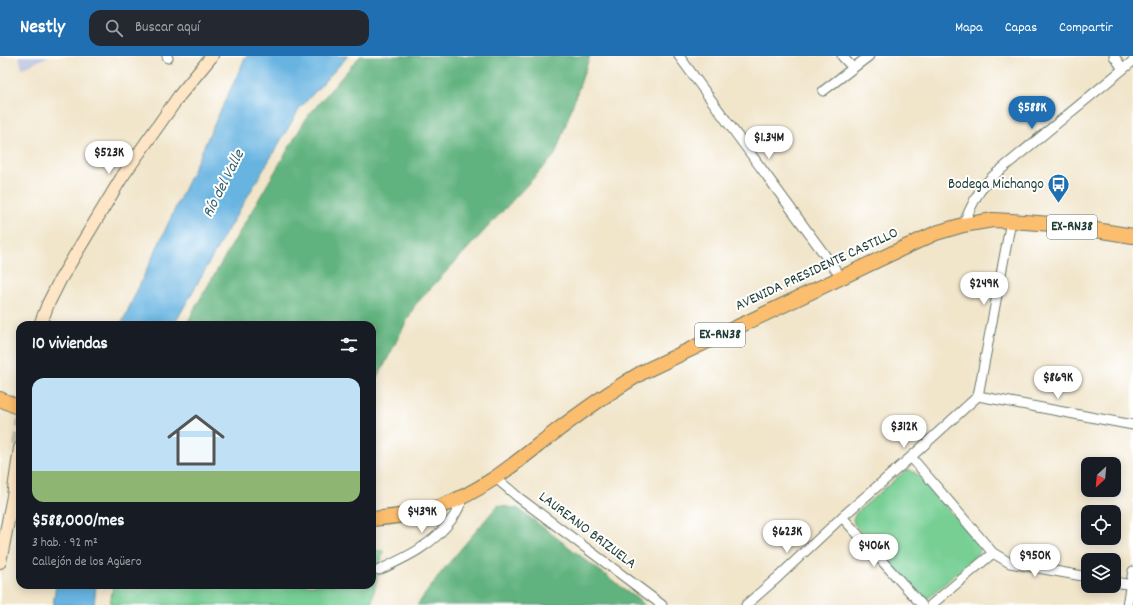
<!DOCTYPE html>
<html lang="es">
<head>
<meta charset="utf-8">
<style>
	body { margin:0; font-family:Dekko,sans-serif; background:#242831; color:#f1f3f6; height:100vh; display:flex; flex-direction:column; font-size:15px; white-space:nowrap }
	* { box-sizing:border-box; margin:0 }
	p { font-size:13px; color:#9ea1a6 }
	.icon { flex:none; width:22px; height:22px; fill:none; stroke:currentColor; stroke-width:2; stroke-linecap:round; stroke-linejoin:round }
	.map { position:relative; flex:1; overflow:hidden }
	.side { position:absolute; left:16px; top:265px; width:360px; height:268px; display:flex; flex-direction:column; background:#171b24; border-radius:12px; box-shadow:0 2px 10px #0003 }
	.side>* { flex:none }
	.needle { width:26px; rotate:206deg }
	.buttons { position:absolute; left:1081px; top:401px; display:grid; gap:8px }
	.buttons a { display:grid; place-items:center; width:40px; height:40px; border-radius:8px; background:#171b24; box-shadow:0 2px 10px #0003; font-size:20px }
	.price { position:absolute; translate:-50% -34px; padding:0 9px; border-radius:14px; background:#fff; color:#222; font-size:13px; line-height:26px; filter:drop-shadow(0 1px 2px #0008) }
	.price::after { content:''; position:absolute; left:50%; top:24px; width:12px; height:9px; margin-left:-6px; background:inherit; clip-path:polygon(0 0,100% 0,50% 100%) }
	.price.selected { background:#1f6fb2; color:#fff }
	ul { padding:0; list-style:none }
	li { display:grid; align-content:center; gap:8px; height:212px; padding:0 16px }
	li+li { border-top:1px solid #363941 }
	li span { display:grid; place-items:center; height:124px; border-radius:12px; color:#555 }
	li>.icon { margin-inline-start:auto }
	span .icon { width:72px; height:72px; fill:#fffc; stroke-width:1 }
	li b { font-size:17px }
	h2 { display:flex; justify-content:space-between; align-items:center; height:48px; padding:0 16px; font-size:17px }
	header { display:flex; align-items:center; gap:24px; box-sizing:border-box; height:56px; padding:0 20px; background:#1f6fb2; color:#fff }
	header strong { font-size:19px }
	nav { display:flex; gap:22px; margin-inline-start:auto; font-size:14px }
	.search { width:280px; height:36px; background:#242831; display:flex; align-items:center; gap:10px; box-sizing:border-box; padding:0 14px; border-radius:12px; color:#9ea1a6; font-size:15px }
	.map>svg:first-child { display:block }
	.industrial { fill:#bbc3de }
	.green { fill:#77cf94; stroke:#4b8664 }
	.forest { fill:#61b27e; stroke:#407859 }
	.water { fill:#67b4e1; stroke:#43788a }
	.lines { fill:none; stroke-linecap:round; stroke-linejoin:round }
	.secondary-tunnel { stroke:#c7c3ac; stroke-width:12; stroke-dasharray:12 6; stroke-linecap:butt }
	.minor-casing { stroke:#687868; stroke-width:11 }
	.secondary-casing { stroke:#687868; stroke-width:14 }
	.primary-casing { stroke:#687868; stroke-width:16 }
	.minor { stroke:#fff; stroke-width:9 }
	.secondary { stroke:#fde5c5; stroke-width:12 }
	.primary { stroke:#fbbd6e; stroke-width:14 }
	.labels { text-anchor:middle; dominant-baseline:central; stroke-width:4; stroke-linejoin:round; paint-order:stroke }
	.shield { fill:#fff; stroke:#627771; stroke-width:1 }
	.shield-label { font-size:14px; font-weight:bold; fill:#1f3d34 }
	.poi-label { font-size:15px; fill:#1f3d34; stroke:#fff; text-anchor:end }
	.street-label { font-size:15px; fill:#1f3d34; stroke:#fff }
	.water-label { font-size:16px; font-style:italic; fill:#356168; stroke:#fff }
</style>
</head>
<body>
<header>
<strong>Nestly</strong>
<div class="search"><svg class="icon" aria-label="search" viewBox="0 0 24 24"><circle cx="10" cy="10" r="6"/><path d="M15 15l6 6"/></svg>Buscar aquí</div>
<nav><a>Mapa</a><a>Capas</a><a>Compartir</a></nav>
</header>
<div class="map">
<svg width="1133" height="549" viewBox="0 0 1133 549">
	<rect width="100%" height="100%" fill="#fff"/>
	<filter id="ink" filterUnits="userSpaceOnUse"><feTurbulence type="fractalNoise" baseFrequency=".025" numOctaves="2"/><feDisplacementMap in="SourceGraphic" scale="8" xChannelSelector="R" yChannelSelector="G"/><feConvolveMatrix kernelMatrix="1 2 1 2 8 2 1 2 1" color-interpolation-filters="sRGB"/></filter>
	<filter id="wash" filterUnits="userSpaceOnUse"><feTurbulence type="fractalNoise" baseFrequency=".012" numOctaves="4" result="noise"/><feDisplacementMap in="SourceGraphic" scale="16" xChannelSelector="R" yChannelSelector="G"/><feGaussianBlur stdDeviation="0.9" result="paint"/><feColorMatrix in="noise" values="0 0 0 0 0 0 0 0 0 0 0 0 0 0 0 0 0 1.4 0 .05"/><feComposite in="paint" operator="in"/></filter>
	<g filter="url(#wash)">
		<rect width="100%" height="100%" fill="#f1e5ca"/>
		<polygon class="industrial" points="19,0 49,0 22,13"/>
		<g class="green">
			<polygon points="910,414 917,418 980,488 981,492 978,498 931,540 925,544 918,541 854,468 853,463 856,457 905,415"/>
			<polygon points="372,494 383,495 371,549 110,549 113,529 372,529"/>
		</g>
		<g class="forest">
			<polygon points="360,0 590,0 555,99 415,249 372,333 372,269 187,269 193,255 307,61"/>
			<polygon points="498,449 519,453 645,549 417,549 443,514"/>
		</g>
		<g class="water">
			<polygon points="246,0 348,0 300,52 224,180 174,269 121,269"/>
			<polygon points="56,529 96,529 94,549 53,549"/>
		</g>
	</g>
	<g filter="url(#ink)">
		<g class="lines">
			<polyline class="secondary-tunnel" points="16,388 20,358"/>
			<defs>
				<g id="minor">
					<polyline points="167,0 168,2"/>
					<polyline points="679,0 841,221"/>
					<polyline points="842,0 853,12"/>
					<polyline points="1114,0 1123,13"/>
					<polyline points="823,35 869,0"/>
					<path d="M 963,169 C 972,149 977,135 993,120 L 1133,5"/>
					<polyline points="978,340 1133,369"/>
					<polyline points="911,401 993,497 1010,507 1088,521"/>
					<polyline points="496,422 518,441 662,549"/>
					<polyline points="842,461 922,549"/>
					<path d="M 379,514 C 407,501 433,489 452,463 C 457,457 460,448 464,441"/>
					<polyline points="1114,526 1133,529"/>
					<polyline points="746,549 777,522 842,461 911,401 978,340 1011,165"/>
					<polyline points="931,549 993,497"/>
					<polyline points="1127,549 1133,515"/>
				</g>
				<g id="secondary">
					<polyline points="40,269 48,248 60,224 122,121 179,40 212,0"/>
					<polyline points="0,506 13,440 20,392"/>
				</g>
				<g id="primary">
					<polyline points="0,343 20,352"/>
					<path d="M 372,463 C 395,461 419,458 441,450 C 481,436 513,409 546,383 C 577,359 609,336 643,316 L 901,193 L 936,177 L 963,169 L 993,164 L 1011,165 L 1065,169 L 1133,180"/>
				</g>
			</defs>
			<use href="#minor" class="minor-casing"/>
			<use href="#secondary" class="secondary-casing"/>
			<use href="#primary" class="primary-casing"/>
			<use href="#minor" class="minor"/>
			<use href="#secondary" class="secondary"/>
			<use href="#primary" class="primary"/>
		</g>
	</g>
	<defs>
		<symbol id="bus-pin" viewBox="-11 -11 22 30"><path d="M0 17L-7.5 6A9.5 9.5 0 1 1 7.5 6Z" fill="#1f6fb2" stroke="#fff"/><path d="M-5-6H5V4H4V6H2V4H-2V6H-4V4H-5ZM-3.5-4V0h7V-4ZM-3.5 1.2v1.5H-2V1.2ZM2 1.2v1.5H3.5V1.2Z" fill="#fff"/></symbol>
	</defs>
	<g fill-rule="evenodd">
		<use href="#bus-pin" x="1046" y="116" width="25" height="34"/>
	</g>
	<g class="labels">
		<g class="shield">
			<rect x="1047" y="159" width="50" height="24" rx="3"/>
			<rect x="695" y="267" width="50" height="24" rx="3"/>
		</g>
		<g class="shield-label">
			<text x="1072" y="171">EX-RN38</text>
			<text x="720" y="279">EX-RN38</text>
		</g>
		<g class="poi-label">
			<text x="1044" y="129">Bodega Michango</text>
		</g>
		<g class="street-label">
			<text transform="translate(817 214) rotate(-25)">AVENIDA PRESIDENTE CASTILLO</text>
			<text transform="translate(587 475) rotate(37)">LAUREANO BRIZUELA</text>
		</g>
		<g class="water-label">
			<text transform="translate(224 128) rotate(-63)">Río del Valle</text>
		</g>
	</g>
</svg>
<div class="buttons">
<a><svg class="needle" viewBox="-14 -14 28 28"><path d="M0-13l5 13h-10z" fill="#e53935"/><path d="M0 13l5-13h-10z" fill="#9ea1a6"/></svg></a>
<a><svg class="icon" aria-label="locate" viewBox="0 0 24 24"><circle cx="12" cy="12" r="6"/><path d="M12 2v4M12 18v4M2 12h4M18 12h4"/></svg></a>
<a><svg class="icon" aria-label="layers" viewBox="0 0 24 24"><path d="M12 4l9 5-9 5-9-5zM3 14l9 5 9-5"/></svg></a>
</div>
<b class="price selected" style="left:1032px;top:74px">$588K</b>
<b class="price" style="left:769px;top:104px">$1.34M</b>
<b class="price" style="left:109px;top:119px">$523K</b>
<b class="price" style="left:984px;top:250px">$249K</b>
<b class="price" style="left:1058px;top:344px">$869K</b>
<b class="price" style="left:904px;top:393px">$312K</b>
<b class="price" style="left:422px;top:478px">$439K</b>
<b class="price" style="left:787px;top:498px">$623K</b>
<b class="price" style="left:874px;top:512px">$406K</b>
<b class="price" style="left:1035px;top:522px">$950K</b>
<section class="side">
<h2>10 viviendas<svg class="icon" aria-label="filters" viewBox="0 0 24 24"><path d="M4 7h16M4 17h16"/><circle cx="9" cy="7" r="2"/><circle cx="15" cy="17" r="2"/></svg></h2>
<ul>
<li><span style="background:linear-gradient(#bfe0f5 75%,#8fb573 0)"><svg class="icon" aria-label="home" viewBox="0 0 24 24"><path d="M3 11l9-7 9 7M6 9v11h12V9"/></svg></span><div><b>$588,000/mes</b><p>3 hab. · 92 m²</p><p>Callejón de los Agüero</p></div></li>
</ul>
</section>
</div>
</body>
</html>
